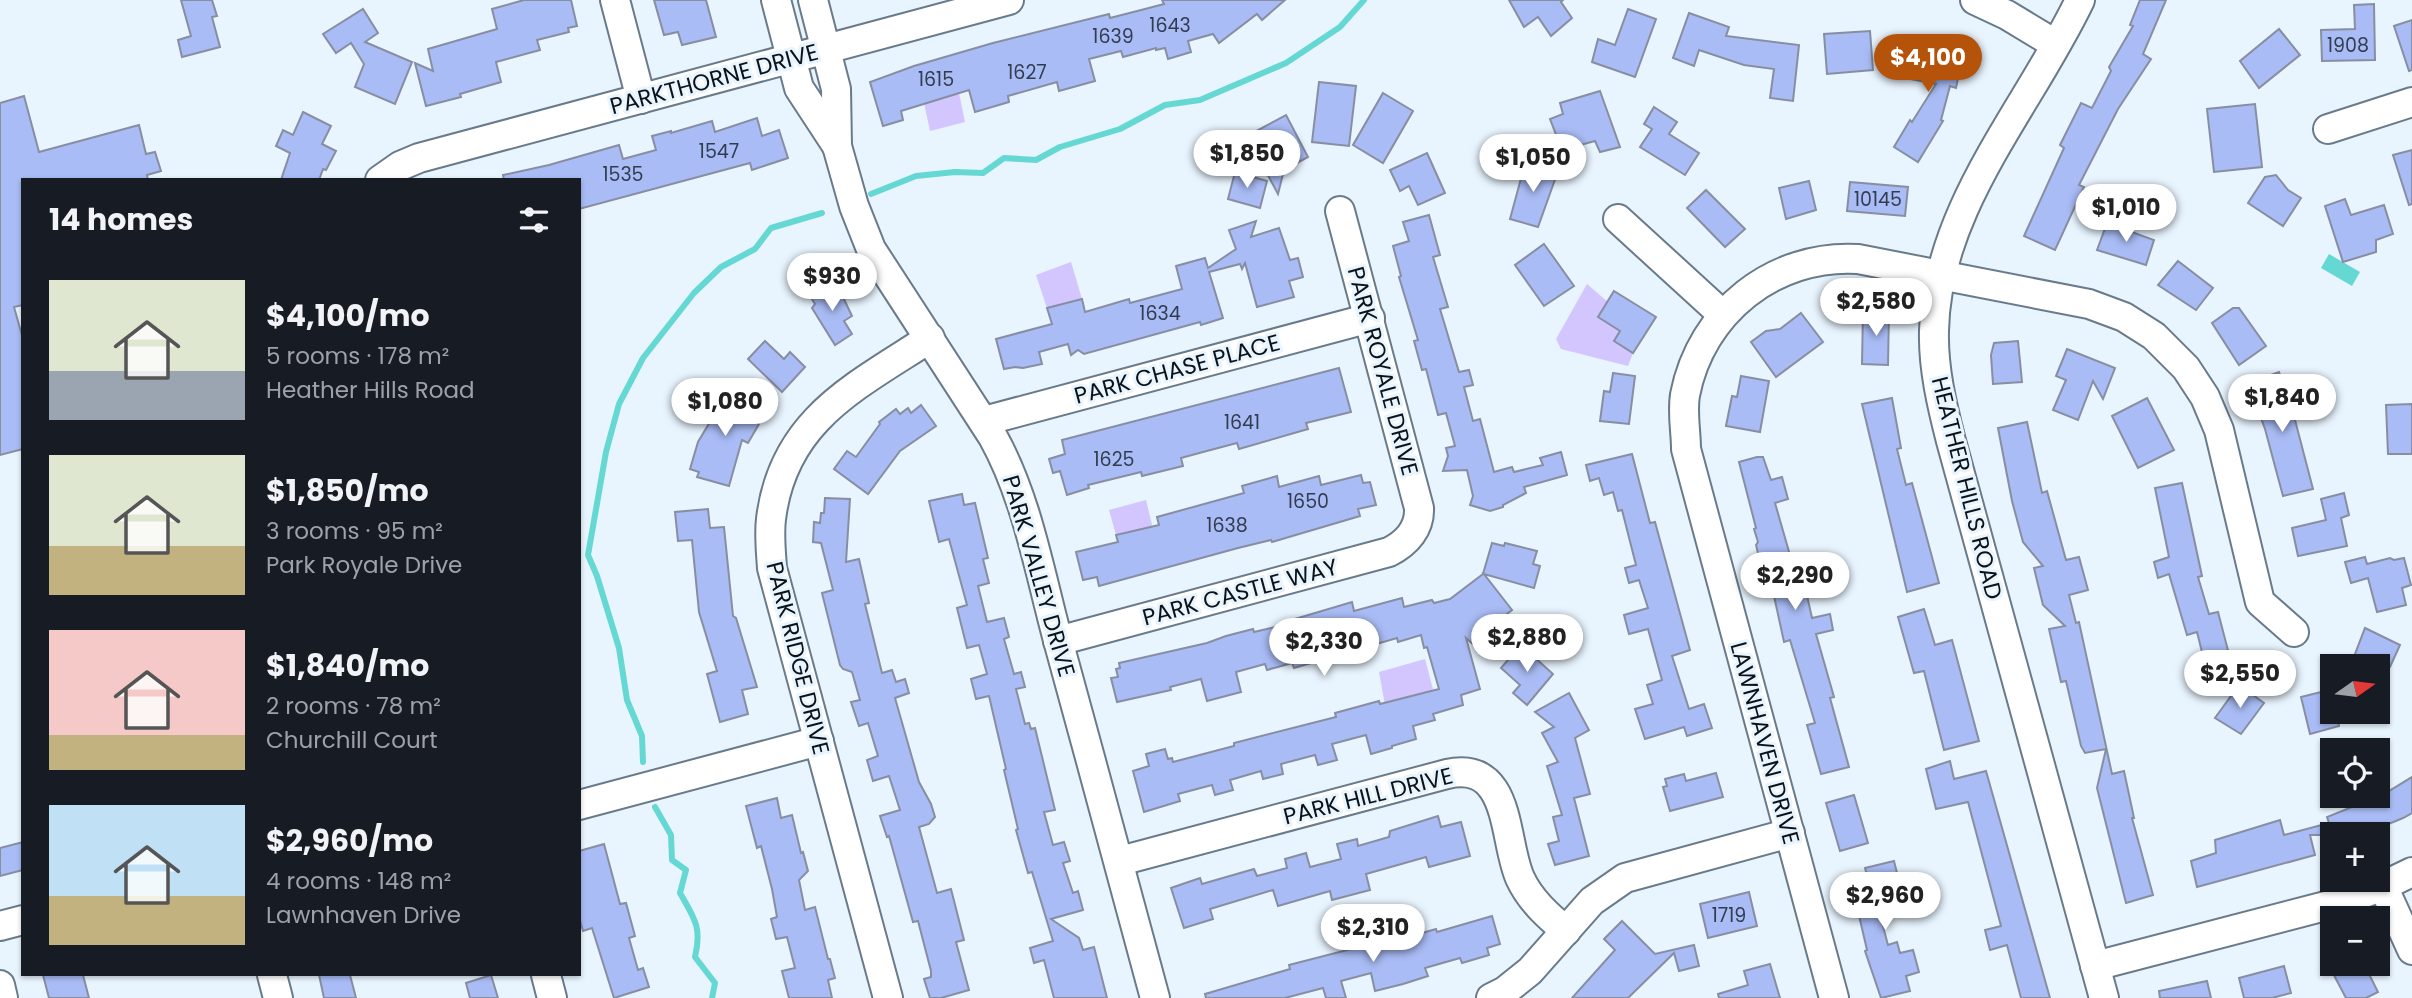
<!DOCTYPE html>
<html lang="en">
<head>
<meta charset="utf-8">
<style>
	body { margin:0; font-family:Poppins,sans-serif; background:#20242c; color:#f1f3f6; height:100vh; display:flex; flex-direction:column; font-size:26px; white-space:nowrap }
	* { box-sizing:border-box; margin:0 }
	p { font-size:23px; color:#9ea1a6 }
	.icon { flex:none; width:38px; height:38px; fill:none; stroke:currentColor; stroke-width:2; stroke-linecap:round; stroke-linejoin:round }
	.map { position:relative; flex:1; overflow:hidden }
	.panel { position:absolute; left:21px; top:178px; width:560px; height:798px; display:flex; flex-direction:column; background:#171b24; border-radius:0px; box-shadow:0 2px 5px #0004 }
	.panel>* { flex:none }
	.needle { width:46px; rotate:76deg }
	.buttons { position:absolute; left:2320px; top:654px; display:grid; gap:14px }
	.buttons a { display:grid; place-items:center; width:70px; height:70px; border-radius:0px; background:#171b24; box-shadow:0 2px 5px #0004; font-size:35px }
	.price { position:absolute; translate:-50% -60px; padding:0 16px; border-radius:24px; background:#fff; color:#222; font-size:23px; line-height:46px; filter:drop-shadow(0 2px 4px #0008) }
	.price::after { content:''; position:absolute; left:50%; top:42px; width:21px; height:16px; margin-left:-10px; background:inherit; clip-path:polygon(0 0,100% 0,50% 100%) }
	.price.selected { background:#b45309; color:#fff }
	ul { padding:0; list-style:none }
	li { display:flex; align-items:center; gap:21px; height:175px; padding:0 28px }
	li span { display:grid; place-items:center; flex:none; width:196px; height:140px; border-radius:0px; color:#555 }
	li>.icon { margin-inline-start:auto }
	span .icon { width:84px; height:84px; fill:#fffc; stroke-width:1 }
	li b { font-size:30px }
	h2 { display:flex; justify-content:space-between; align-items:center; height:84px; padding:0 28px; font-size:30px }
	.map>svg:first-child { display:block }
	.green { fill:#d3c6ff }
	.water { fill:#66d8d3 }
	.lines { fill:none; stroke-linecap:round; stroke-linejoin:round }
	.stream { stroke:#66d8d3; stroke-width:6 }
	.building { fill:#a9bcf5; stroke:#878ea2; stroke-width:2 }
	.minor-casing { stroke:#697b8a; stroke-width:32 }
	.minor { stroke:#fff; stroke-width:28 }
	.labels { text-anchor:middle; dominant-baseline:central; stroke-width:6; stroke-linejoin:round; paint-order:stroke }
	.number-label { font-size:19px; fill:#323c4f }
	.street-label { font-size:23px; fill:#0b1218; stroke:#e8f4fe }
</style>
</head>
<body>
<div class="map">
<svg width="2412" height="998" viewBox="0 0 2412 998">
	<rect width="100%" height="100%" fill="#e8f4fe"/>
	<g class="green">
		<polygon points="959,93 965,122 930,131 924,103"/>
		<polygon points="1071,262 1082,299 1047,308 1036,275"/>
		<polygon points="1587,284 1608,302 1598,318 1620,331 1614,341 1633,353 1628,366 1561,349 1556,339"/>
		<polygon points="1146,500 1154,533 1145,528 1116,535 1109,510"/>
		<polygon points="1425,659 1434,693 1385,705 1379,672"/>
	</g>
	<polygon class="water" points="2329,254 2360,272 2352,286 2321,268"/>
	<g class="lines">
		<g class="stream">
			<polyline points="871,194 916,176 955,172 983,173 1004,158 1036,160 1060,147 1120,129 1165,105 1200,100 1286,63 1340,27 1364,0"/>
			<polyline points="643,762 642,736 627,700 619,648 597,576 588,555 606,452 619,404 643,358 694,293 721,267 755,249 771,228 822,213"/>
			<path d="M 655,807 L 671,835 L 672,860 L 686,870 L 680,893 C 695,919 702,928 695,957 L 715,983 L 712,998"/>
		</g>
	</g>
	<g class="building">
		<polygon points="181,0 212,0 217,16 212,17 220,47 182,57 178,40 191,36"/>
		<polygon points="524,0 571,0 577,26 568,28 569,32 537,40 540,50 496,62 501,82 460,94 461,97 426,106 415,63 433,71 428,49 497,29 492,9"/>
		<polygon points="654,0 706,0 716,37 682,45 678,32 664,35"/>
		<polygon points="1162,0 1285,0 1262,20 1257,14 1219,43 1213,34 1188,41 1191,52 1168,59 1165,48 1156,50 1156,48 1123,57 1121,51 1089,59 1095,81 1059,91 1057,82 1008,96 1009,102 975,112 969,90 901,111 903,120 883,126 870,82 914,66 993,43 1109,14 1110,18 1145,9 1164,4"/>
		<polygon points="1509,0 1563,0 1561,2 1572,18 1551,36 1538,17 1524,27"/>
		<polygon points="2140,0 2166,0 2143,54 2151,59 2118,109 2079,185 2084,187 2055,250 2024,236 2064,148 2060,145 2081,103 2092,108 2111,71 2109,67 2133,26 2130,25"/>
		<polygon points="2374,4 2375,60 2322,61 2321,30 2355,29 2354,5"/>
		<polygon points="363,9 378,33 365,42 412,62 395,104 355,87 364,64 351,43 336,53 323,34"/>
		<polygon points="1628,9 1656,19 1635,77 1592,62 1598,39 1615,45"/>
		<polygon points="1689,13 1729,27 1726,36 1799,45 1793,101 1770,98 1774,69 1744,65 1699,50 1694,66 1673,58"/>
		<polygon points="2412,20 2412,70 2409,71 2394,26"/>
		<polygon points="2279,29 2300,55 2259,88 2240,61"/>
		<polygon points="1870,31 1873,70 1827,74 1824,34"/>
		<polygon points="1907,43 1954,53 1955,51 1963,54 1956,88 1950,86 1941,120 1943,121 1918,162 1894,147 1910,120 1912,122 1936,84 1900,77"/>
		<polygon points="1319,82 1356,86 1349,146 1312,142"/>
		<polygon points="1600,91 1620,147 1600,152 1595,141 1562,150 1550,119 1563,114 1560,103"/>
		<polygon points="1383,93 1413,111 1383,163 1353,145"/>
		<polygon points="24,96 39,152 139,125 146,154 155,152 161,171 147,175 148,180 23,180 23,305 14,307 23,339 23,449 0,455 0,103"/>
		<polygon points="2255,104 2262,167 2214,172 2207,109"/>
		<polygon points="1654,107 1677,122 1669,134 1699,153 1685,175 1640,147 1652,129 1644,124"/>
		<polygon points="303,112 331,126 322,144 336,151 326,170 323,169 319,180 281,180 290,153 276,146 283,130 293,135"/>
		<polygon points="1286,115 1308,157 1284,170 1278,194 1247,136"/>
		<polygon points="757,118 762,136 779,130 788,158 752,170 750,163 579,209 579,180 504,180 503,175 549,165 619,145 623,159 656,150 652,136 671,131 671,133 712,121 715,132"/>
		<polygon points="2412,150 2412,204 2409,205 2393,155"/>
		<polygon points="1427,153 1445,193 1418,205 1409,186 1400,191 1390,170"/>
		<polygon points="1526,160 1558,171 1538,227 1510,219"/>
		<polygon points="1235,172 1267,181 1260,208 1228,199"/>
		<polygon points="2276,175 2288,190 2301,198 2283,226 2248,203 2265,177"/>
		<polygon points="1809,181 1816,210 1786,219 1779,188"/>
		<polygon points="1850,182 1908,187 1905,216 1847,211"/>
		<polygon points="1706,190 1745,229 1725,247 1687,208"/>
		<polygon points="2345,199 2351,215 2384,205 2393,234 2376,240 2376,252 2343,262 2325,206"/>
		<polygon points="1429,215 1440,255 1433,257 1448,307 1440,309 1459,372 1469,370 1473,385 1464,387 1473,421 1480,419 1494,472 1512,467 1514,472 1543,465 1540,458 1561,452 1567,475 1524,487 1526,493 1503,505 1503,507 1490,511 1470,505 1473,496 1467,470 1443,471 1448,456 1446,448 1455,446 1446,413 1438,415 1426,369 1422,370 1414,341 1418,340 1399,277 1401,276 1393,246 1409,241 1403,222"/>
		<polygon points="1256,221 1251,237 1279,228 1290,260 1298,258 1303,277 1289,281 1294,297 1257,307 1245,263 1242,269 1240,264 1209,272 1223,318 1201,325 1200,322 1084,354 1078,350 1071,355 1068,344 1039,352 1042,364 1023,368 1015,367 1004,369 996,339 1052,324 1047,308 1082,299 1085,312 1129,299 1130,303 1182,289 1176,266 1205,258 1208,268 1236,249 1229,230"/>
		<polygon points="2107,223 2154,240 2146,265 2097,250"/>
		<polygon points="1544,244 1574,286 1544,306 1515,265"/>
		<polygon points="2178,261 2213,288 2196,310 2158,285"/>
		<polygon points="829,283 835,292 841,293 852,316 844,321 852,334 835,345 812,308 815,304 810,296"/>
		<polygon points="1614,291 1656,317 1633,353 1614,341 1620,331 1598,317"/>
		<polygon points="2233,308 2239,308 2266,346 2239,365 2212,323"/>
		<polygon points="1863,311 1889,311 1888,365 1862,364"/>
		<polygon points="1801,313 1823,342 1776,377 1751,342 1766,331 1780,329"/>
		<polygon points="765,341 784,359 790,352 805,367 782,392 748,359"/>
		<polygon points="2018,341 2022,382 1993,384 1991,355 1994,343"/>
		<polygon points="2067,349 2115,368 2103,399 2093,381 2078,420 2053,410 2066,380 2056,376"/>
		<polygon points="1339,368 1351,412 1306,423 1308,429 1239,449 1237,443 1203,452 1181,458 1183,466 1142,476 1141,472 1088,485 1089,488 1067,495 1060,471 1053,473 1049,459 1065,454 1062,440"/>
		<polygon points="2279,372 2295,420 2313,489 2283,496 2265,429 2248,383"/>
		<polygon points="1613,373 1635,376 1629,424 1600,421 1604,391 1610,392"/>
		<polygon points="1741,376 1769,381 1760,432 1726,426 1732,396 1737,397"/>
		<polygon points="732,385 758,401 748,417 759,424 748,443 742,440 729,486 697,477 699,472 690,469 698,442"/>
		<polygon points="1892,398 1901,448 1897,449 1906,485 1912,483 1939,583 1907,592 1862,404"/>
		<polygon points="2147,398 2174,450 2138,468 2112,416"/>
		<polygon points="2412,404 2412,454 2388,454 2386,405"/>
		<polygon points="921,405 936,426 900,451 868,494 834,469 847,451 856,457 880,424 879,422 896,409 900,414 908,408 911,413"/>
		<polygon points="2027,422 2042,493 2047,491 2066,560 2079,557 2088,590 2069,595 2076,623 2079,622 2112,774 2124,771 2134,818 2132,818 2153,895 2126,903 2097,788 2106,749 2085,753 2081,746 2066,681 2061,682 2049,629 2065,626 2043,605 2034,568 2043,566 2023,542 2012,501 1998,428"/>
		<polygon points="1632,454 1650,523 1655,522 1690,650 1672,656 1689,709 1704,704 1712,728 1687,736 1684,727 1645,739 1635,709 1653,704 1647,685 1662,680 1648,629 1629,634 1624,615 1648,608 1639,580 1629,583 1625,568 1636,565 1622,510 1618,511 1613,492 1604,495 1599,478 1590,481 1586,465"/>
		<polygon points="1757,457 1763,457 1771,480 1782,477 1788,499 1775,503 1798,583 1804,582 1812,618 1830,614 1833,630 1816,634 1834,697 1830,698 1849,767 1821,774 1807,725 1815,723 1790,640 1784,642 1769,573 1763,574 1756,545 1758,542 1754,529 1756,528 1739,462"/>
		<polygon points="1361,475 1363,483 1370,482 1376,505 1358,509 1360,516 1272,542 1271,540 1238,548 1099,586 1097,577 1083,580 1076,552 1118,542 1116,535 1159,525 1157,517 1244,493 1242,486 1277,476 1279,487 1319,476 1321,485"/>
		<polygon points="2182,483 2202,576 2198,577 2209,614 2218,612 2231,662 2206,668 2197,632 2187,635 2169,574 2158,578 2154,562 2169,557 2155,488"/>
		<polygon points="2344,493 2349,515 2341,518 2347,546 2298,556 2292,528 2326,520 2321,499"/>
		<polygon points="962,494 964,505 975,503 988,558 983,559 989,583 978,586 987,622 1004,618 1009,637 1004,639 1014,674 1021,672 1025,687 1016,689 1025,724 1029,723 1031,729 1035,728 1055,810 1044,812 1053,845 1064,842 1070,861 1063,863 1073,893 1078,891 1083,910 1051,919 1079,938 1083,950 1094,947 1107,998 1054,998 1044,960 1034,963 1030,948 1053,941 1032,872 1028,873 1016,830 1018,829 1004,770 1006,769 989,696 976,699 971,679 987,674 979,645 967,648 957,608 967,605 949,539 939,542 929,501"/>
		<polygon points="825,498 850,499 846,562 859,559 869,603 865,604 882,673 892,670 896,682 905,679 909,693 895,698 919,782 931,804 935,817 929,824 919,827 937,893 951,889 964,940 956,942 969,990 941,998 930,998 924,979 931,977 931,971 918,921 913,922 889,836 887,837 880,816 900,810 889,776 873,781 867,760 878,756 868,723 859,726 851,702 860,700 852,672 843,669 840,665 822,593 833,590 821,543 813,542 814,522 820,523 821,513 824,513"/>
		<polygon points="708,509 710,528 724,527 733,616 736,618 757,687 742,690 748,714 720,722 707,674 717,671 699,612 692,540 678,541 675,512"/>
		<polygon points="1492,543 1504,546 1505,543 1537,551 1533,564 1540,566 1534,588 1484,574 1512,610 1493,625 1497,631 1476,647 1466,638 1480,689 1461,695 1463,705 1433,714 1435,720 1413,726 1416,739 1392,746 1392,748 1371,754 1366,735 1332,744 1337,760 1318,765 1315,755 1281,764 1283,774 1263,779 1261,771 1230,780 1233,790 1215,795 1212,785 1178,794 1180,801 1144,812 1133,771 1149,766 1146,754 1165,749 1168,759 1172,758 1173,762 1234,746 1234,743 1336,717 1335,713 1379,701 1380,704 1439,689 1427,647 1424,648 1421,635 1398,642 1397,638 1294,668 1292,663 1267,670 1265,664 1236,672 1241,692 1207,701 1201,679 1170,687 1171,690 1117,702 1111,678 1118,677 1116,669 1120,668 1119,663 1207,643 1226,636 1253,629 1254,632 1296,622 1295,619 1352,602 1354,611 1402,598 1404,607 1432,600 1434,603 1450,599 1483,574"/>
		<polygon points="2365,557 2367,564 2390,558 2394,560 2404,558 2411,585 2402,588 2406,605 2377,612 2368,578 2351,583 2345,562"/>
		<polygon points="1924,609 1935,645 1952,640 1979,741 1944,750 1924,671 1914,673 1898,617"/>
		<polygon points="2365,628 2400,645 2390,667 2350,667"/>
		<polygon points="1521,645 1553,674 1527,705 1513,693 1520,685 1501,668"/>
		<polygon points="2239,685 2264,703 2241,734 2215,718"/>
		<polygon points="2333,689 2333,712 2337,712 2339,726 2310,734 2301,697"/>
		<polygon points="1569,693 1589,730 1575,738 1590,794 1574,798 1589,856 1555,865 1548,844 1559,841 1553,817 1562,815 1547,766 1558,762 1542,733 1554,727 1535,712"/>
		<polygon points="1950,761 1954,779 1986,771 2050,998 2021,998 2007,945 1990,950 1985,930 2001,926 1968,802 1936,809 1926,769"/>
		<polygon points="1716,773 1723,797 1670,811 1663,787 1667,786 1665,779 1684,774 1686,781"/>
		<polygon points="2412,777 2412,813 2403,818 2362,835 2310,835 2315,855 2197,887 2191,861 2216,853 2215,840 2280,820 2284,835 2329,823 2327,817 2384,794"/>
		<polygon points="1854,795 1868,843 1840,851 1826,803"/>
		<polygon points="777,798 781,818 792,815 801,853 803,852 808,871 799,880 805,910 815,907 828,959 830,959 835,978 828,980 832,998 789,998 782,971 795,968 787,937 776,939 771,919 777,917 772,889 761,846 757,848 746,806"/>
		<polygon points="1438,816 1441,827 1461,822 1470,856 1429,867 1426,857 1366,874 1370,890 1332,900 1330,891 1278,906 1273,890 1210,909 1213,919 1184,928 1171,888 1200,878 1202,884 1254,869 1257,876 1287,868 1285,859 1306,853 1310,867 1341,859 1337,844 1357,839 1358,846 1389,837 1390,831"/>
		<polygon points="23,842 23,870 0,876 0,848"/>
		<polygon points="604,844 620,904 626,903 635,936 629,938 638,970 643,968 649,987 614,998 592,928 583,931 579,917 579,851"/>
		<polygon points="1894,861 1906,909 1880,915 1888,945 1897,942 1900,953 1913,950 1919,972 1906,976 1910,991 1881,998 1865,951 1867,950 1857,907 1874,902 1865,868"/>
		<polygon points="1749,892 1757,926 1708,938 1700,904"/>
		<polygon points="1492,916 1500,944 1487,948 1489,955 1462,963 1460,958 1425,968 1428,976 1403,984 1375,991 1371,973 1341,981 1346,998 1326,998 1323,988 1285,998 1206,998 1205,994 1290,969 1289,965 1386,940 1387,943 1436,929 1437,932"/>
		<polygon points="1622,921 1655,954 1694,945 1699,966 1679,971 1674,953 1628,998 1572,998 1615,950 1604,939"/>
		<polygon points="1770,964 1780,998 1719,998 1718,994 1748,985 1744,971"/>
		<polygon points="2328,964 2364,964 2378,992 2366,998 2346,998"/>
		<polygon points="2284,966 2291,993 2272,998 2244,998 2239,978"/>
		<polygon points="43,975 83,975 89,998 49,998"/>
		<polygon points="319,975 350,975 356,998 324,998"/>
		<polygon points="491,975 498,998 470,998 466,983"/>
		<polygon points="2207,981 2211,998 2160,998 2159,991"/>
	</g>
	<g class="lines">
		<defs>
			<g id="minor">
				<polyline points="615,0 641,99"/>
				<polyline points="776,0 799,88 837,146"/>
				<path d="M 813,0 L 836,89 L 837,146 L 854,206 L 871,249 L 993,437 C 1028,500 1040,575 1059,644 C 1091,762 1124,880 1155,998"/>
				<polyline points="1975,0 2007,15 2055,44"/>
				<path d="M 2080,0 C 2029,107 1936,208 1934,331 C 1933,368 1942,406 1951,441 L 2104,998"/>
				<polyline points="2328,129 2412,102"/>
				<polyline points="380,180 400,166 419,158 1009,0"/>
				<polyline points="1618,219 1723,315"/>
				<polyline points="984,421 1370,318"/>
				<path d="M 1058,641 L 1389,552 C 1407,543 1420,528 1419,508 L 1340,211"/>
				<polyline points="579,805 819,741"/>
				<path d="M 1120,861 L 1447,774 C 1512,760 1503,840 1520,878 C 1530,900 1548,916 1566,931"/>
				<polyline points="2383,886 2412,950"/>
				<polyline points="0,926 23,920"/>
				<polyline points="2095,966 2337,903 2383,886 2412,872"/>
				<polyline points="272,975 278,998"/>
				<polyline points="546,975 552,998"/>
				<polyline points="0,985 3,998"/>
				<path d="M 888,998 L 772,568 C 771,552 769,535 771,519 C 783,420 855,387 930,338"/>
				<polyline points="1491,998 1505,991 1530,971 1592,901 1625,878 1790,833"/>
				<path d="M 1834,998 L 1686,449 C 1686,431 1682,413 1685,395 C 1701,312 1774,254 1858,259 L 2089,304 L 2124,317 L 2154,336 L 2186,368 L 2205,397 L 2219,430 L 2260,602 L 2294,632"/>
			</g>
		</defs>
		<use href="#minor" class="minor-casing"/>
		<use href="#minor" class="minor"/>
	</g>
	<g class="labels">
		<g class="number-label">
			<text x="1170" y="25">1643</text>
			<text x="1113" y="36">1639</text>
			<text x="2348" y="45">1908</text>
			<text x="1027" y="72">1627</text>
			<text x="936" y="79">1615</text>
			<text x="719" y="151">1547</text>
			<text x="623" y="174">1535</text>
			<text x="1878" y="199">10145</text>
			<text x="1160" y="313">1634</text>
			<text x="1242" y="422">1641</text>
			<text x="1114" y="459">1625</text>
			<text x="1308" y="501">1650</text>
			<text x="1227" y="525">1638</text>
			<text x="1729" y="915">1719</text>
		</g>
		<g class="street-label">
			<text transform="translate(714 79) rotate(-15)">PARKTHORNE DRIVE</text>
			<text transform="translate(1177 369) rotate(-15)">PARK CHASE PLACE</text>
			<text transform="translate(1383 371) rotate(75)">PARK ROYALE DRIVE</text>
			<text transform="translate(1967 488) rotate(76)">HEATHER HILLS ROAD</text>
			<text transform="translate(1039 576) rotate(74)">PARK VALLEY DRIVE</text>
			<text transform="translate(1240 592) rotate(-15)">PARK CASTLE WAY</text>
			<text transform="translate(798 658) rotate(76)">PARK RIDGE DRIVE</text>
			<text transform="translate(1765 743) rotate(75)">LAWNHAVEN DRIVE</text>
			<text transform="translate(1368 796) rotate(-14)">PARK HILL DRIVE</text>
		</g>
	</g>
</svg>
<div class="buttons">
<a><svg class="needle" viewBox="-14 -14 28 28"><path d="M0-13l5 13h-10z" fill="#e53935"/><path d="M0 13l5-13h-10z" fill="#9ea1a6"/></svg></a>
<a><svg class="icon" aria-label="locate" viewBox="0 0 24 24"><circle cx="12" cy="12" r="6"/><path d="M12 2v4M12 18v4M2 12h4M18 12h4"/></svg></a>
<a>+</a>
<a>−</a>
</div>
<b class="price selected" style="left:1928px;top:94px">$4,100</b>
<b class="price" style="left:1247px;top:190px">$1,850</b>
<b class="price" style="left:1533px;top:194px">$1,050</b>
<b class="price" style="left:2126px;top:244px">$1,010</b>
<b class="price" style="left:832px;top:313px">$930</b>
<b class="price" style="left:1876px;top:338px">$2,580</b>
<b class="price" style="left:2282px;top:434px">$1,840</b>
<b class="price" style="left:725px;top:438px">$1,080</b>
<b class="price" style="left:1795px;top:612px">$2,290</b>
<b class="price" style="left:1527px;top:674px">$2,880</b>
<b class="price" style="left:1324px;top:678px">$2,330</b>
<b class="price" style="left:2240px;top:710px">$2,550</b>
<b class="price" style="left:1885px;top:932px">$2,960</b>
<b class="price" style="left:1373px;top:964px">$2,310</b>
<section class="panel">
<h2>14 homes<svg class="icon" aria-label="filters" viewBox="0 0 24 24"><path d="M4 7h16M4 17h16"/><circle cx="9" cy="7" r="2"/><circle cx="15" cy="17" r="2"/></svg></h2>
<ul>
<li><span style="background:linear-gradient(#dfe7d0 65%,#9aa5b1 0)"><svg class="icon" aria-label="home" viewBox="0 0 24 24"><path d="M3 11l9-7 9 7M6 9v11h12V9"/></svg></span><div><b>$4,100/mo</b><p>5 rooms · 178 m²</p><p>Heather Hills Road</p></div></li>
<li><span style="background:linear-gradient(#dfe7d0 65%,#c2b280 0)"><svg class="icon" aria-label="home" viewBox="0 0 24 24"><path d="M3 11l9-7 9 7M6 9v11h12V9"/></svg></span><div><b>$1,850/mo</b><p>3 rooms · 95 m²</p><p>Park Royale Drive</p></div></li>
<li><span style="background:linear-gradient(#f6c9c9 75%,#c2b280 0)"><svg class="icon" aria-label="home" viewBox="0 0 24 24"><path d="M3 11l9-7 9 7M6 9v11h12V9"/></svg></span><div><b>$1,840/mo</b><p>2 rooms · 78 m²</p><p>Churchill Court</p></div></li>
<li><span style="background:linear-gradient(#bfe0f5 65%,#c2b280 0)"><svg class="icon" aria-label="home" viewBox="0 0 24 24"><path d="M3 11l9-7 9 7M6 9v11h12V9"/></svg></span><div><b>$2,960/mo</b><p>4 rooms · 148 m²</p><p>Lawnhaven Drive</p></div></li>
</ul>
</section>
</div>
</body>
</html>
